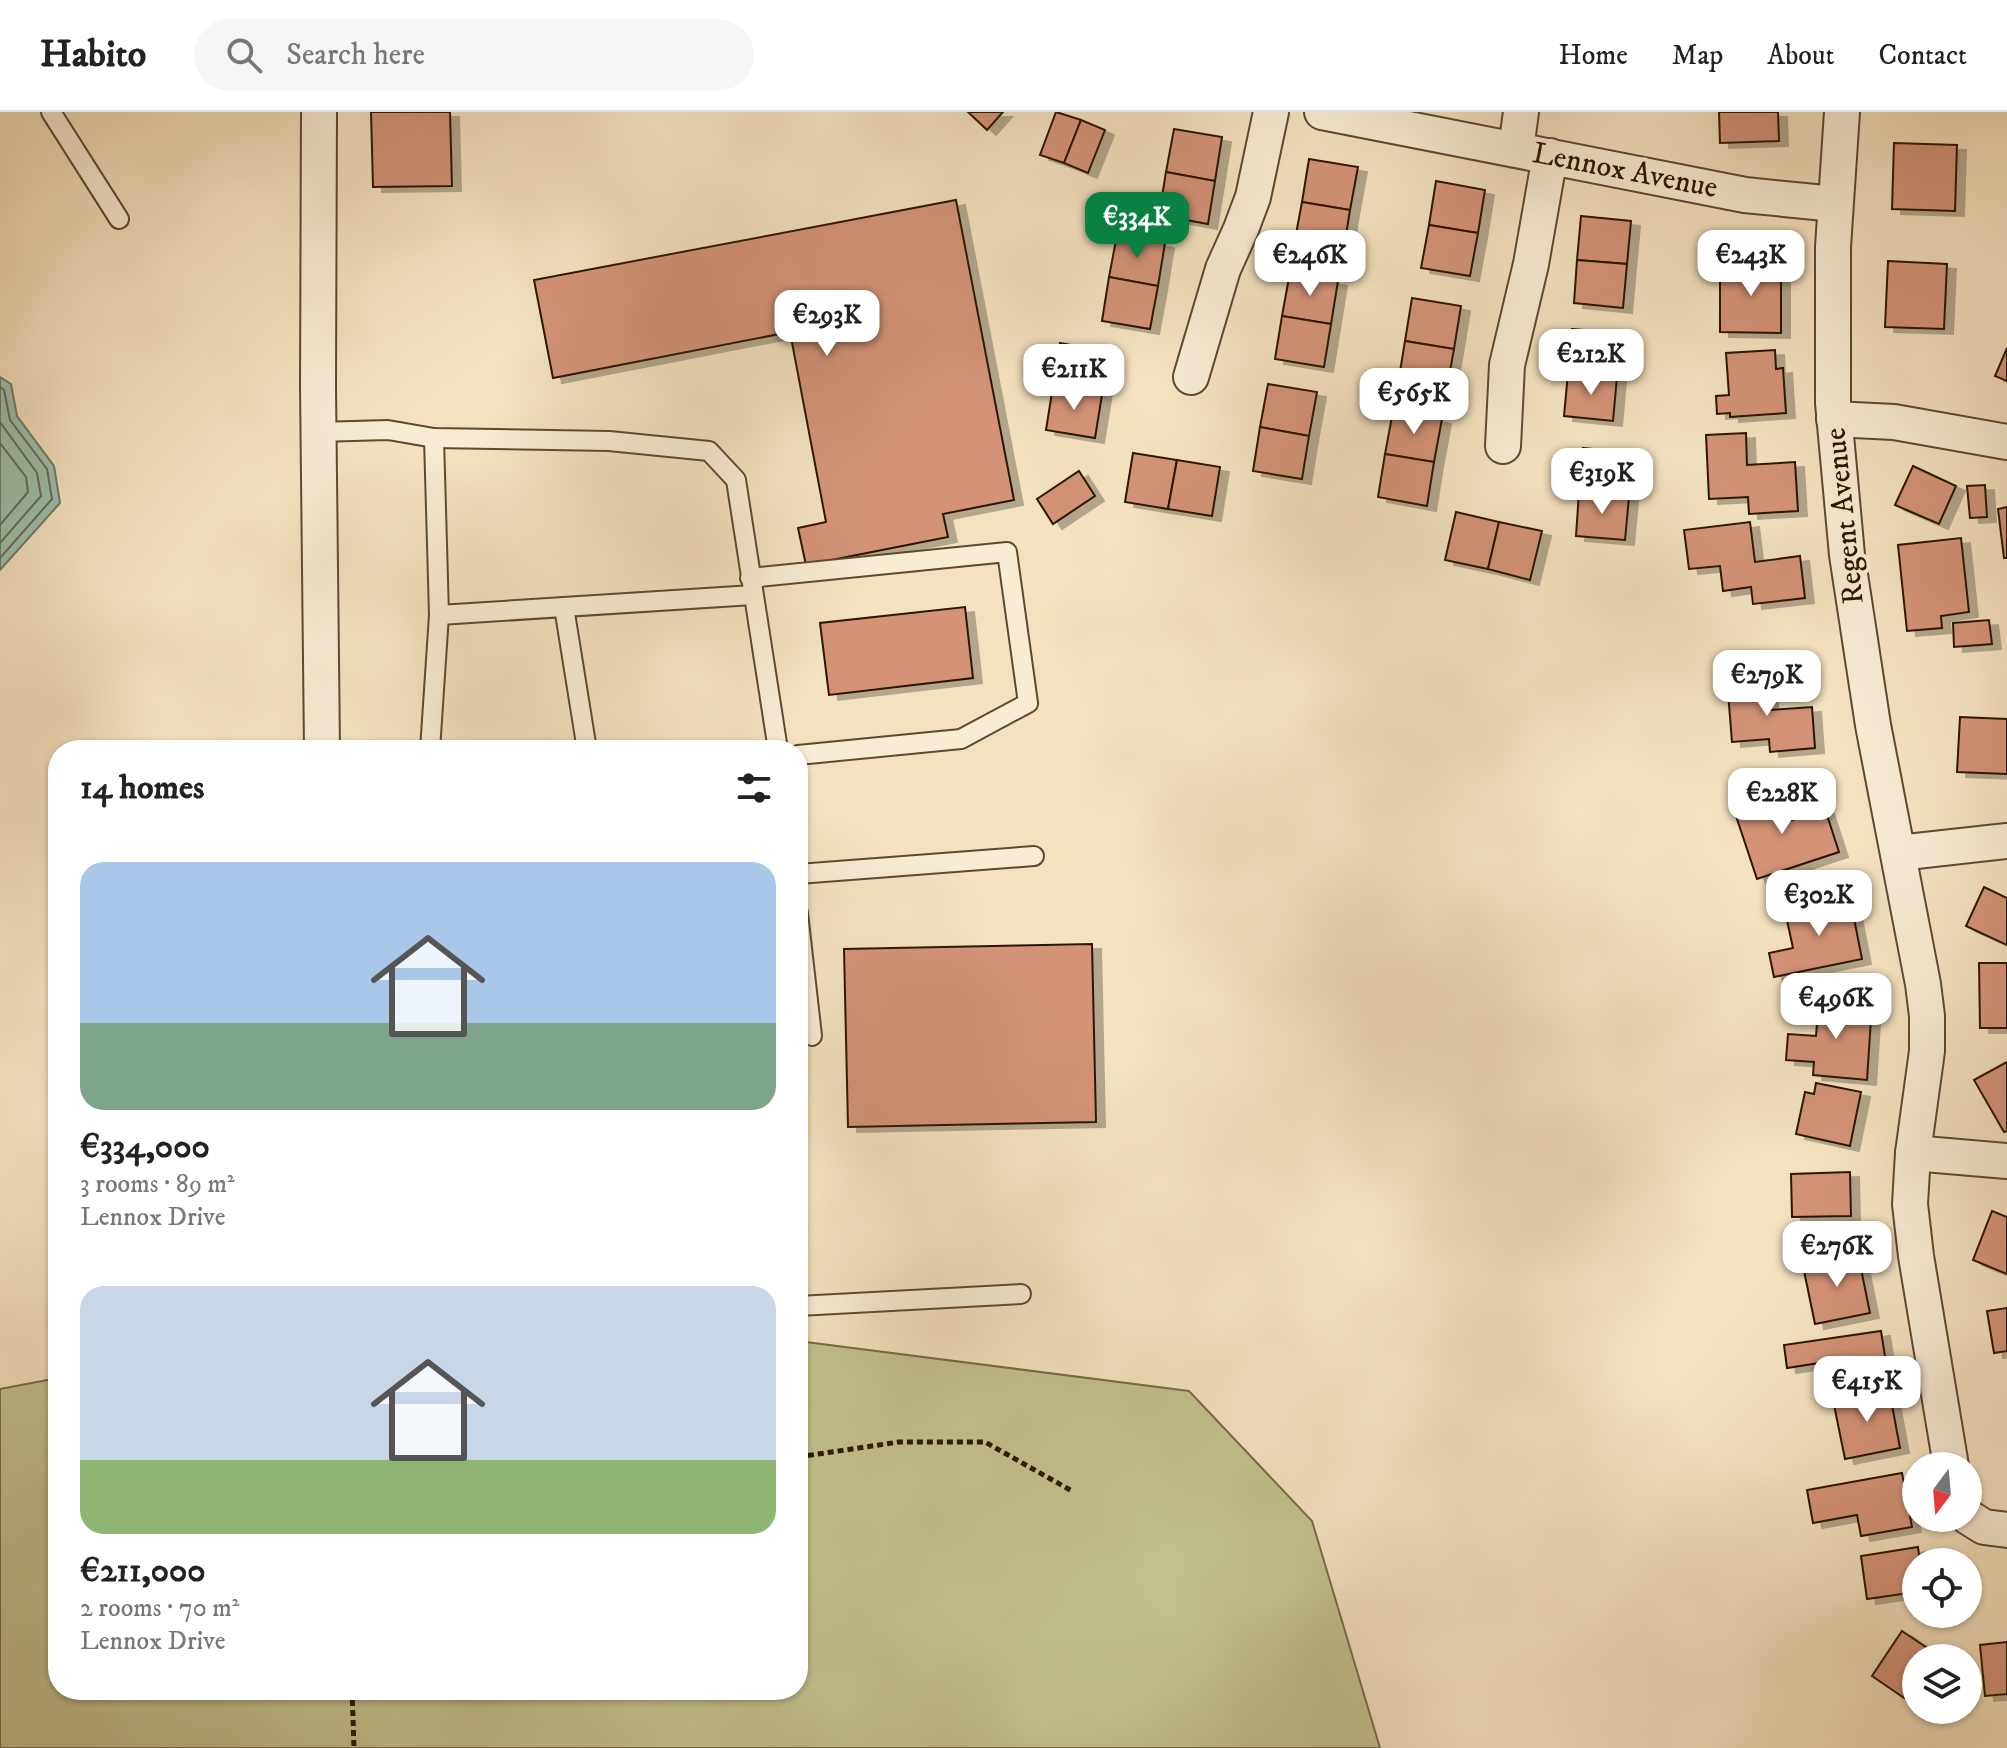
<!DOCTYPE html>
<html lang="en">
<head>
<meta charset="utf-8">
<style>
	body { margin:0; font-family:"IM FELL DW Pica",serif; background:#f6f6f6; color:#222; height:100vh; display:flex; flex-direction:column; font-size:30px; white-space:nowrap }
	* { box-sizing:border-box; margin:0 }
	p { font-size:26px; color:#767676 }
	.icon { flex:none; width:44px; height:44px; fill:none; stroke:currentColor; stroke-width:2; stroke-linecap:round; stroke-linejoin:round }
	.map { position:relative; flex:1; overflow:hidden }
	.details { position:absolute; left:48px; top:628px; width:760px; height:960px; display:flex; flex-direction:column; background:#fff; border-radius:32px; box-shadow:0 2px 6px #0004 }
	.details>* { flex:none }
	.needle { width:52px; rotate:196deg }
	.controls { position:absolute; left:1902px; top:1340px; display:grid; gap:16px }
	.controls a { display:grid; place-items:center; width:80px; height:80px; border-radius:50%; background:#fff; box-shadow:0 2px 6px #0004; font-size:40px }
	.price { position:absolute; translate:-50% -68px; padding:0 18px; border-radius:16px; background:#fff; color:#222; font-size:26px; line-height:52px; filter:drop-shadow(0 2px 4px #0008) }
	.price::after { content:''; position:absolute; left:50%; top:48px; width:24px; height:18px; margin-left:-12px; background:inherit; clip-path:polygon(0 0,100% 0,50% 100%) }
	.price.on { background:#0b8043; color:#fff }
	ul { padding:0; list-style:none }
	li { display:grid; align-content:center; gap:16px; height:424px; padding:0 32px }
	li span { display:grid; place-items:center; height:248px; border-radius:24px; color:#555 }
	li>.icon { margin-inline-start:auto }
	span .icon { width:144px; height:144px; fill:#fffc; stroke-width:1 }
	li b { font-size:34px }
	h2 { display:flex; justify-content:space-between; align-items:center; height:96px; padding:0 32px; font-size:34px }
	header { display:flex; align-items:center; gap:48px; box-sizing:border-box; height:112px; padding:0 40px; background:#fff; border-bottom:2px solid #e0e0e0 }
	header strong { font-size:38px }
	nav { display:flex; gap:44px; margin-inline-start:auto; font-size:28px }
	.search { width:560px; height:72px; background:#f6f6f6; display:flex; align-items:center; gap:20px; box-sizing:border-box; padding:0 28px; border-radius:44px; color:#767676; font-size:30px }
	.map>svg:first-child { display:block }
	.green { fill:#c2c18d; stroke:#766c48; stroke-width:2 }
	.water { fill:#9dbfac; stroke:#6f7c68; stroke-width:2 }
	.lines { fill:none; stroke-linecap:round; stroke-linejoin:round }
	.shore { stroke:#646b57; stroke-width:2 }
	.building { fill:#d49377; stroke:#2a1702; stroke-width:2; filter:url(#shadow) }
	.lane-casing { stroke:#5c4a31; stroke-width:22 }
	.street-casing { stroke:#5c4a31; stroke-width:38 }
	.path { stroke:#2a1702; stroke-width:5; stroke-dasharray:6 4; stroke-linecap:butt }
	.lane { stroke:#f8ecd5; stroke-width:18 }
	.street { stroke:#f8ecd5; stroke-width:34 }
	.labels { text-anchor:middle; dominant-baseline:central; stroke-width:8; stroke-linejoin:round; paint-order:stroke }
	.street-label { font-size:30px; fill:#2a1702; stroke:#f8ecd5 }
</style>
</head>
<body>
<header>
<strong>Habito</strong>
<div class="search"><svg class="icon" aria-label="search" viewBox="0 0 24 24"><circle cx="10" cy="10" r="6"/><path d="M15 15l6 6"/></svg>Search here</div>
<nav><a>Home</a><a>Map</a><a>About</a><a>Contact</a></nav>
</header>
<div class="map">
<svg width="2007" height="1636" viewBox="0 0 2007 1636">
	<defs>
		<filter id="shadow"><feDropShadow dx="9" dy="5" stdDeviation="0" flood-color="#0004"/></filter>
	</defs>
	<rect width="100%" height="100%" fill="#f4e2bf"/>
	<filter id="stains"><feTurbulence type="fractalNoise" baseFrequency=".0025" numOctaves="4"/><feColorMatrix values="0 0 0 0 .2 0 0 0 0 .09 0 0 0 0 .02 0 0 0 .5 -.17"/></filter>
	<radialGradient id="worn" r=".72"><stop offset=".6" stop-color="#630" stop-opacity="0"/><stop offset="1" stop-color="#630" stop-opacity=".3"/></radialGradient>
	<polygon class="green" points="798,1229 1189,1279 1312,1409 1380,1636 0,1636 0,1277 58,1266 58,1578 798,1578"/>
	<polygon class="water" points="0,265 11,272 17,304 54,354 60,391 0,458"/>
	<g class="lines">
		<g class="shore">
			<polyline points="0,275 4,278 10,308 47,357 52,387 0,446"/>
			<polyline points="0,310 37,361 41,384 0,431"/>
			<polyline points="0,331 26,365 28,380 0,413"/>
		</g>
	</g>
	<g class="building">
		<polygon points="371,0 450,0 452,74 373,75"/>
		<polygon points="968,0 1003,0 987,18"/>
		<polygon points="1056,0 1081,8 1064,51 1040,43"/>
		<polygon points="1719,0 1778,0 1779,29 1720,31"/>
		<polygon points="1081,8 1105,18 1088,61 1064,51"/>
		<polygon points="1174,17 1222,25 1215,69 1166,60"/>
		<polygon points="1894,31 1957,33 1955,99 1892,97"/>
		<polygon points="1309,47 1358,55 1350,98 1302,90"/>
		<polygon points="1166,60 1215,69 1208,112 1159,103"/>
		<polygon points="1436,69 1485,78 1478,121 1429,113"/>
		<polygon points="956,88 1014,388 943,402 948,425 806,453 798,416 826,410 790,220 553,266 534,168"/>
		<polygon points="1302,90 1350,98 1343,142 1294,133"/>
		<polygon points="1581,104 1631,109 1627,152 1577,148"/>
		<polygon points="1429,113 1478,121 1470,164 1421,156"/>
		<polygon points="1117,123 1165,131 1158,174 1109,165"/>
		<polygon points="1577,148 1627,152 1623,196 1574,191"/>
		<polygon points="1888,149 1947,152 1944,217 1885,215"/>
		<polygon points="1720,151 1781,151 1781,221 1720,220"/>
		<polygon points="1290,160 1338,169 1331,212 1282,204"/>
		<polygon points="1109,165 1158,174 1150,217 1102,209"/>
		<polygon points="1412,186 1461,194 1454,237 1405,229"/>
		<polygon points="1282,204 1331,212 1324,255 1275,247"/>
		<polygon points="1572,217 1621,221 1617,265 1568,261"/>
		<polygon points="1405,229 1454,237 1446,281 1398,272"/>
		<polygon points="1060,231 1109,240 1102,283 1053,274"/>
		<polygon points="2007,236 2007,269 1995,264"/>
		<polygon points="1775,238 1776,257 1783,256 1786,301 1730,305 1730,301 1717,302 1716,284 1729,283 1726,241"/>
		<polygon points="1568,261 1617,265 1613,309 1564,304"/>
		<polygon points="1268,272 1317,280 1309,324 1260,315"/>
		<polygon points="1053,274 1102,283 1095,326 1046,318"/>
		<polygon points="1393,299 1442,307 1434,350 1385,342"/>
		<polygon points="1260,315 1309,324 1302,367 1253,359"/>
		<polygon points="1746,321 1747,353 1795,350 1798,399 1749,402 1748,385 1709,387 1706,323"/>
		<polygon points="1583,336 1632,341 1629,385 1579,380"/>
		<polygon points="1133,341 1177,348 1168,397 1125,390"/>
		<polygon points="1385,342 1434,350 1427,394 1378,385"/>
		<polygon points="1177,348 1220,355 1212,404 1168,397"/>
		<polygon points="1913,354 1956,374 1939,412 1895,393"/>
		<polygon points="1079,359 1095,384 1053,412 1037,387"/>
		<polygon points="1985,373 1987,405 1970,406 1967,374"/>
		<polygon points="1579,380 1629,385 1625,428 1576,424"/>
		<polygon points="2007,395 2007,446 2004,446 1998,397"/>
		<polygon points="1456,400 1499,410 1488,457 1445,448"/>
		<polygon points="1499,410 1542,419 1530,468 1488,457"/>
		<polygon points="1750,410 1755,450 1800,444 1805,486 1753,492 1751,475 1723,479 1720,454 1689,457 1684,418"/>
		<polygon points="1961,426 1969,500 1941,504 1942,516 1907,519 1898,433"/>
		<polygon points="965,495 973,566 829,583 820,511"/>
		<polygon points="1989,508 1992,532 1954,535 1953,511"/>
		<polygon points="1767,564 1770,598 1812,595 1815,636 1770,640 1769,627 1732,630 1727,568"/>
		<polygon points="1960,605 2007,607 2007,662 1957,660"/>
		<polygon points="1772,679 1783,711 1825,697 1839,740 1757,767 1732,692"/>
		<polygon points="1984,775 2007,786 2007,833 1966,814"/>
		<polygon points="1850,786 1862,847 1774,865 1769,841 1793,836 1785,799"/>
		<polygon points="1092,832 1096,1010 848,1015 844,837"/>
		<polygon points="1979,851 2007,851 2007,916 1980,916"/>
		<polygon points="1819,888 1872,892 1867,968 1813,963 1814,950 1786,948 1788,922 1816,924"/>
		<polygon points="2007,950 2007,1019 2004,1020 1974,968"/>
		<polygon points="1816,971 1861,980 1850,1034 1796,1022 1805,980 1814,982"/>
		<polygon points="1850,1060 1851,1104 1792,1105 1791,1062"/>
		<polygon points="1992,1099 2007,1105 2007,1162 1973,1148"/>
		<polygon points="1858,1142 1870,1201 1815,1212 1803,1154"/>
		<polygon points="2007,1196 2007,1239 1994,1241 1987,1199"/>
		<polygon points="1881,1219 1887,1257 1834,1265 1832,1249 1787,1256 1784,1233"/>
		<polygon points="1889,1277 1900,1336 1845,1347 1833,1288"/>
		<polygon points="1902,1361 1912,1415 1861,1424 1857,1403 1813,1411 1807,1378"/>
		<polygon points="1918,1435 1920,1450 1916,1450 1916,1480 1867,1487 1861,1444"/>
		<polygon points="1902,1519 1942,1546 1916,1546 1916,1594 1872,1564"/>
		<polygon points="2007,1530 2007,1582 1985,1584 1980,1533"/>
	</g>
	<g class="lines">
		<defs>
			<g id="lane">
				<polyline points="51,0 119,107"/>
				<polyline points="318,320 388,318 434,326 609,329 709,339 736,368 778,638"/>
				<polyline points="750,466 1007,440 1028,591 961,627 798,643"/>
				<polyline points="564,495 587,638"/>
				<polyline points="439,503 753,483"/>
				<polyline points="430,638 439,503 434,326"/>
				<polyline points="798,762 1034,744"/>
				<polyline points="798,801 812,924"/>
				<polyline points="798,1194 1021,1182"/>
			</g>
			<g id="street">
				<polyline points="319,0 318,274 322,638"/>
				<polyline points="1322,0 1745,83 1835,92"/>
				<polyline points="1842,0 1833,135 1833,291 1847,443 1873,613 1923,872 1927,904 1927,939 1913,1041 1910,1092 1916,1144 1951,1354"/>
				<polyline points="1516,37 1521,0"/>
				<polyline points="1191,265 1223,157 1241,117 1253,85 1271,0"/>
				<polyline points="1834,307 1894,310 2007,330"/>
				<polyline points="1503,334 1507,253 1531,152 1550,44"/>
				<polyline points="1898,741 2007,729"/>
				<polyline points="1913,1041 2007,1049"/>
				<polyline points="1968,1405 1984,1415 2007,1418"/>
			</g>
		</defs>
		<use href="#lane" class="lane-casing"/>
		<use href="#street" class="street-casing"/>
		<g class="path">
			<polyline points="798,1345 899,1330 985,1330 1072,1379"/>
			<polyline points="352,1578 354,1636"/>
		</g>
		<use href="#lane" class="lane"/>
		<use href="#street" class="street"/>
	</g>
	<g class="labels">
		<g class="street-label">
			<text transform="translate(1625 59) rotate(11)">Lennox Avenue</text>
			<text transform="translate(1845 404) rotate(-96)">Regent Avenue</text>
		</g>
	</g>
	<rect width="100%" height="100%" filter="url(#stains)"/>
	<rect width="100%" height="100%" fill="url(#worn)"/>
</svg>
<div class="controls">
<a><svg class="needle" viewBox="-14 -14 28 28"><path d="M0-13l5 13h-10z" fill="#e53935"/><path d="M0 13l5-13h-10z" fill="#767676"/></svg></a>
<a><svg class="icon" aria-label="locate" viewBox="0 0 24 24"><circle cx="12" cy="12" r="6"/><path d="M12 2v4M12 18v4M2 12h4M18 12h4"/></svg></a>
<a><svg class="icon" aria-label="layers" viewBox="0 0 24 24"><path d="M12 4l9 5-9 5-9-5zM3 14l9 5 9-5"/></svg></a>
</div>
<b class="price on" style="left:1137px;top:148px">€334K</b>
<b class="price" style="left:1310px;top:186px">€246K</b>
<b class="price" style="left:1751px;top:186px">€243K</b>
<b class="price" style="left:827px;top:246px">€293K</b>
<b class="price" style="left:1591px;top:285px">€212K</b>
<b class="price" style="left:1074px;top:300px">€211K</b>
<b class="price" style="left:1414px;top:324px">€565K</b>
<b class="price" style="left:1602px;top:404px">€319K</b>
<b class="price" style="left:1767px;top:606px">€279K</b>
<b class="price" style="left:1782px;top:724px">€228K</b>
<b class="price" style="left:1819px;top:826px">€302K</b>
<b class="price" style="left:1836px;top:929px">€496K</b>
<b class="price" style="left:1837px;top:1177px">€276K</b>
<b class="price" style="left:1867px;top:1312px">€415K</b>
<section class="details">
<h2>14 homes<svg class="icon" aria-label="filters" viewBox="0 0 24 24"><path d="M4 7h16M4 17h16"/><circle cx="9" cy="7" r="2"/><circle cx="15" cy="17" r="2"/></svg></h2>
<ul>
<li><span style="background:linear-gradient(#a9c7e8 65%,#7fa58c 0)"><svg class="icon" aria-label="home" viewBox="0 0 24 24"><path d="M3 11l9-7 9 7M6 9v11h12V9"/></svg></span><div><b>€334,000</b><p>3 rooms · 89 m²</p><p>Lennox Drive</p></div></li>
<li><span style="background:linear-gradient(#c9d6e8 70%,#8fb573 0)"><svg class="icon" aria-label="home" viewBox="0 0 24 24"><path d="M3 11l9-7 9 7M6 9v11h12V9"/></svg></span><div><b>€211,000</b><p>2 rooms · 70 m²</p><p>Lennox Drive</p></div></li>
</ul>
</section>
</div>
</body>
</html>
